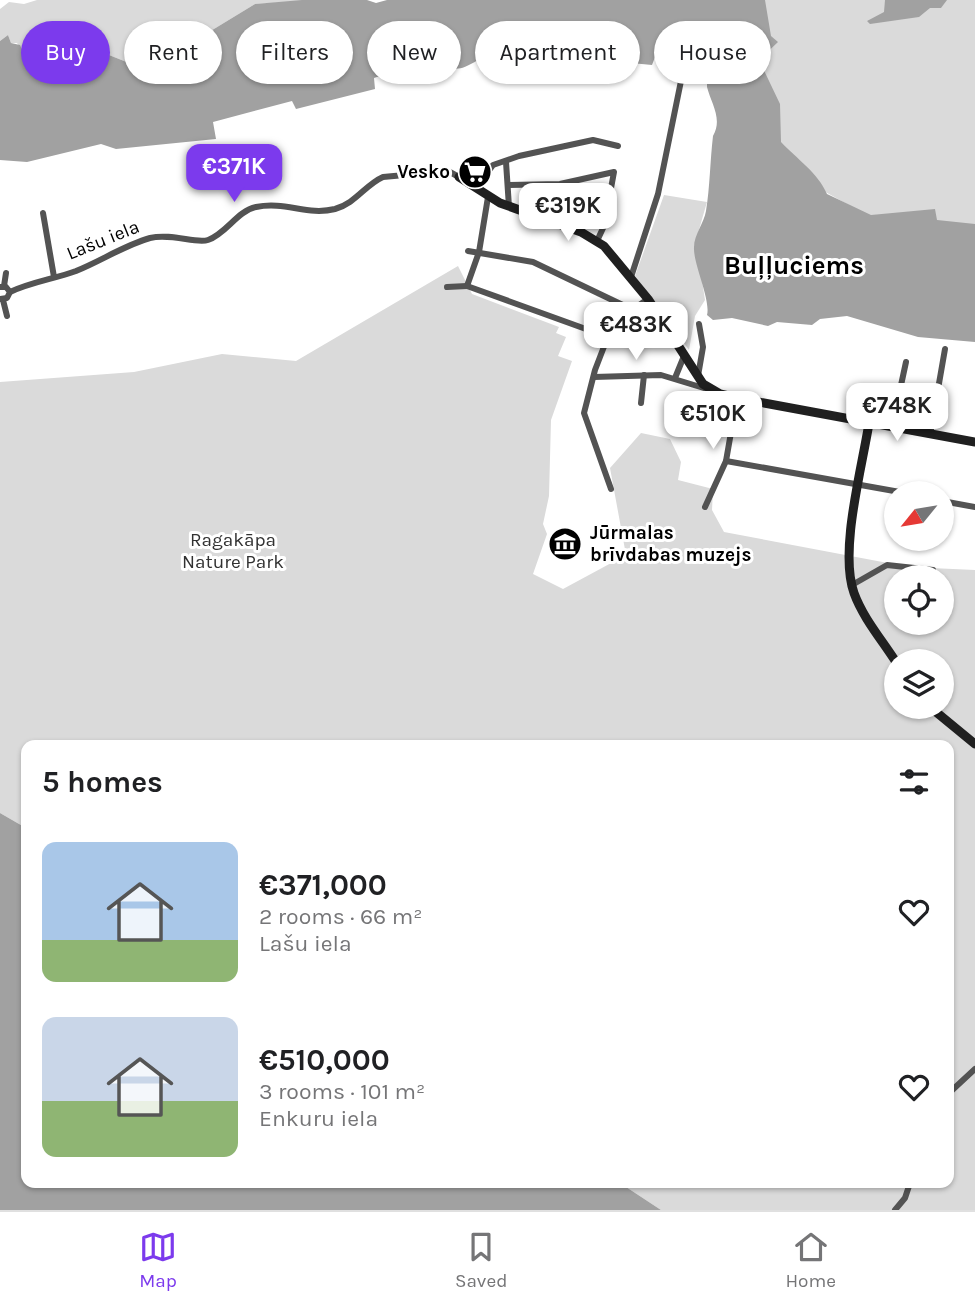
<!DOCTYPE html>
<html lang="en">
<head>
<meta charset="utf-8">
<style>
	body { margin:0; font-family:Karla,sans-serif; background:#f2f2f2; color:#202124; height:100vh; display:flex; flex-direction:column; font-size:26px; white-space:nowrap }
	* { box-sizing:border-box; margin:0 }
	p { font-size:23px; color:#757577 }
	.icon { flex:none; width:38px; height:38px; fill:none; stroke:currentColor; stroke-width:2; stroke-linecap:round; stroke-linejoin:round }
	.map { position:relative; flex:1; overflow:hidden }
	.side { position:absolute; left:21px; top:740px; width:933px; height:448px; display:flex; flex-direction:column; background:#fff; border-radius:14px; box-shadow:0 2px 5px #0004 }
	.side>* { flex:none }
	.guide { position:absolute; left:21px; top:21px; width:934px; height:63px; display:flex; gap:14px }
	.needle { width:46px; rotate:240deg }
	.tools { position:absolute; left:884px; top:481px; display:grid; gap:14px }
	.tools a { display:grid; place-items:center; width:70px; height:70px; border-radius:50%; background:#fff; box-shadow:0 2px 5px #0004; font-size:35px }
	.price { position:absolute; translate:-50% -60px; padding:0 16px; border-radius:14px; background:#fff; color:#222; font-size:23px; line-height:46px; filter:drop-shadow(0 2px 4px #0008) }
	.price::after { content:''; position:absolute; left:50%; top:42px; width:21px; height:16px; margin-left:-10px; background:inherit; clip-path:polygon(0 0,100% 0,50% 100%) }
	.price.on { background:#7c3aed; color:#fff }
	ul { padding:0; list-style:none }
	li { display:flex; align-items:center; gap:21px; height:175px; padding:0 21px }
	li span { display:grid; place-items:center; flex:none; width:196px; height:140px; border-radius:14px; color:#555 }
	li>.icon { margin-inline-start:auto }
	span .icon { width:84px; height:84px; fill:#fffc; stroke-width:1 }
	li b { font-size:30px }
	h2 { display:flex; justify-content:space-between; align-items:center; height:84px; padding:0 21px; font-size:30px }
	.tag { padding:0 24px; border-radius:32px; background:#fff; box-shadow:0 2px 5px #0004; font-size:24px; line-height:63px }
	.tag.on { background:#7c3aed; color:#fff }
	.dock { display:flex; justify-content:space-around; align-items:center; height:98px; border-top:2px solid #e0e0e0; background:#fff; font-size:19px; color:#757577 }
	.dock a { display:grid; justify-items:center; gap:4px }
	.dock .on { color:#7c3aed }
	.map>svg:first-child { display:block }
	.green { fill:#dadada; fill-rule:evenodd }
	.water { fill:#a1a1a1 }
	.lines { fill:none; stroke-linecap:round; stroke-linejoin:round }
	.street { stroke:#535353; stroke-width:6 }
	.secondary { stroke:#202020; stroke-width:9 }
	.labels { text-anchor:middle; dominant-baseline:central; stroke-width:6; stroke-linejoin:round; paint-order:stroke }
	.poi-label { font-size:19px; font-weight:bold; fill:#000; stroke:#fff; text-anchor:end }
	.street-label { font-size:19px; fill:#000; stroke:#fff }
	.park-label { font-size:19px; fill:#313131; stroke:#fff }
	.district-label { font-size:26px; font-weight:bold; fill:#000; stroke:#fff }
</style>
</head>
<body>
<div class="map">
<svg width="975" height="1210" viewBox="0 0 975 1210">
	<rect width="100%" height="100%" fill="#fff"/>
	<g class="green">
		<path d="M 37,0 L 329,0 L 255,4 L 209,32 L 184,62 L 166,63 L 143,56 L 129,63 L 109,55 C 91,58 73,58 57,65 L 42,56 L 25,56 L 17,43 L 11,43 L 8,35 L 0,41 L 0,9 L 9,2 L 24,4 Z"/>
		<polygon points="756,0 975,0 975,226 870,217 772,162 751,29"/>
		<polygon points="664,195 707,202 694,247 697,248 705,300 695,316 689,350 635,276"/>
		<path d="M 458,266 L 472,294 L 559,327 L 556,333 L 566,337 L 558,356 L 572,361 L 551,420 L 549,496 L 543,524 L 547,534 L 533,574 L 563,589 L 626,555 L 610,468 L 641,433 L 670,439 L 681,462 L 678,480 L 713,489 L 712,510 L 724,532 L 909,567 L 975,570 L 975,1210 L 661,1210 L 620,1183 L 948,1183 L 948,746 L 26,746 L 26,828 L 0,813 L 0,382 L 134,372 L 222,354 L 296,361 ZM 896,578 L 942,578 L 942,623 L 896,623 ZM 896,662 L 942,662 L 942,707 L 896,707 Z"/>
	</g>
	<g class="water">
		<path d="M 302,0 L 367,0 L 376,3 L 387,0 L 765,0 L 771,36 L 778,42 L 759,60 L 780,104 L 781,142 C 797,159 818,173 827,194 L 871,215 L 935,209 L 937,220 L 975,224 L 975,342 L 918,337 L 847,316 L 820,319 L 812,325 L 777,322 L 768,326 L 732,318 L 713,320 L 707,315 C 711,300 693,264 694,247 C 694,235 704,223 706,211 C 710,187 710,161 713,136 C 723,119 711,103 707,87 C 707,84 707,78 706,75 C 702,68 695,66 688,64 L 684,56 L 663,59 L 655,57 L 652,65 L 621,62 L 604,57 L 560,62 L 545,55 L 523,60 L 521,66 L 489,73 L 485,62 L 478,60 C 455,74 455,68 433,63 C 423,61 385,75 374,78 L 375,89 L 296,109 L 292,101 L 213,122 L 216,139 L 116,149 L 101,144 L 27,162 L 0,160 L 0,41 L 8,35 L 11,43 L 20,45 L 25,56 L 42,56 L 57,65 L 70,58 L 94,60 L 109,55 L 129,63 L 146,56 L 167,63 L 184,62 L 209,32 L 255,4 Z"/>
		<polygon points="885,0 947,0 941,8 930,8 919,17 870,24 867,21 884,12"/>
		<polygon points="0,813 26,828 26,1183 620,1183 661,1210 0,1210"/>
	</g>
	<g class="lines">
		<g class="street">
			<polyline points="506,162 509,207"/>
			<polyline points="509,185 560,184 614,172 604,226 597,241"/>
			<polyline points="476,188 493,165 519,156 593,140 618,146"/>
			<polyline points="488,197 479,252 467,286 608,337"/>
			<polyline points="43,213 54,277"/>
			<polyline points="468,251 533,262 629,308 635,308 648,299"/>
			<polyline points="631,277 658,194 682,76"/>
			<polyline points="4,286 6,273"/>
			<polyline points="0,287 6,287 10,292 7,298 0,299"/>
			<polyline points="447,287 467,286"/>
			<path d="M 10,292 C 31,282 54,279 76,271 C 101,261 125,245 150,238 C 172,233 196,244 208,240 C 226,234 237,211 256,207 C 286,201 307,216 335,209 C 356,203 365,185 383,177 L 448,171 L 459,177"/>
			<polyline points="3,300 7,316"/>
			<polyline points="698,376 703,347 699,324"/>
			<polyline points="594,377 661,375 707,389"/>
			<polyline points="675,378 684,356"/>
			<polyline points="641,403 644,375"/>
			<polyline points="892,427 906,362"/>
			<polyline points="930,435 945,349"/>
			<polyline points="726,461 911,494"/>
			<polyline points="611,489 584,413 595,370 620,305"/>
			<polyline points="942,501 975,507"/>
			<polyline points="705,507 726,461 737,398"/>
			<polyline points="852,585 887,565 933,570"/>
			<polyline points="948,1094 975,1069"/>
			<polyline points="895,1210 905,1198 910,1183"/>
		</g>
		<g class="secondary">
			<polyline points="459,177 500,203 581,232 604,246 648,299 703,384 720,394 737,398 975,442"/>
			<path d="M 869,423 C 862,468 839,551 854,593 C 863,618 882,640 896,662"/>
			<polyline points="930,707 975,744"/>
		</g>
	</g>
	<defs>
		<symbol id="supermarket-disc" viewBox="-11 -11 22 22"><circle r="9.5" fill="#000" stroke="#fff"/><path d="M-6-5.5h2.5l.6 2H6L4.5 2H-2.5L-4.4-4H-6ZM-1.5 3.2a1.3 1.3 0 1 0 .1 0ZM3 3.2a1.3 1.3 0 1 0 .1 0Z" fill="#fff"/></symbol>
		<symbol id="museum-disc" viewBox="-11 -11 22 22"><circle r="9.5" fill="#000" stroke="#fff"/><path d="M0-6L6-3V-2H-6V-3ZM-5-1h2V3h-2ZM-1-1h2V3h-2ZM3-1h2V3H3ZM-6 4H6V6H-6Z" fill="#fff"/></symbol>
	</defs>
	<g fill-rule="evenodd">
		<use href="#supermarket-disc" x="456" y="153" width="38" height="38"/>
		<use href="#museum-disc" x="546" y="525" width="38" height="38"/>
	</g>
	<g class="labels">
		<g class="poi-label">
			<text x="450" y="172">Vesko</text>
			<text x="590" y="533" text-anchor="start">Jūrmalas<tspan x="590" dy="22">brīvdabas muzejs</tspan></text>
		</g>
		<g class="street-label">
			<text transform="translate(103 240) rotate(-22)">Lašu iela</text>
		</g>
		<g class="park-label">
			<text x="233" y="540">Ragakāpa<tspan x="233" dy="22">Nature Park</tspan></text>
		</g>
		<g class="district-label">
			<text x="794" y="265">Buļļuciems</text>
		</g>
	</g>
</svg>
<div class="tools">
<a><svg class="needle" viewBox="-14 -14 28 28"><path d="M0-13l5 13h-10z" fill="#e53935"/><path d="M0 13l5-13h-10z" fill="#757577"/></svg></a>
<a><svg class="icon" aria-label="locate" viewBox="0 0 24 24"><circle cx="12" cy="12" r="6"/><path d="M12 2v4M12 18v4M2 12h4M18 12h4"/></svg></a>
<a><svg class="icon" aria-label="layers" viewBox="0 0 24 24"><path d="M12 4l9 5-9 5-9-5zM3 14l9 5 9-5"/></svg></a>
</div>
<b class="price on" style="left:234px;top:204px">€371K</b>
<b class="price" style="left:568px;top:243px">€319K</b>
<b class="price" style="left:636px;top:362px">€483K</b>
<b class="price" style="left:897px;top:443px">€748K</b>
<b class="price" style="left:713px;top:451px">€510K</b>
<div class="guide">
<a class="tag on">Buy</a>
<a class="tag">Rent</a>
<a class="tag">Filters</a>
<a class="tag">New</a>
<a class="tag">Apartment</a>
<a class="tag">House</a>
</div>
<section class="side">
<h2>5 homes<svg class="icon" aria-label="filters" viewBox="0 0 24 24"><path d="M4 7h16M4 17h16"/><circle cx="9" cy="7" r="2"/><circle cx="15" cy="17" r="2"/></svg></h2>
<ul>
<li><span style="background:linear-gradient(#a9c7e8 70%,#8fb573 0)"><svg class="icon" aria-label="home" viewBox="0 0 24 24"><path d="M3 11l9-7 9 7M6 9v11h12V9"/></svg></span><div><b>€371,000</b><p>2 rooms · 66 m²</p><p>Lašu iela</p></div><svg class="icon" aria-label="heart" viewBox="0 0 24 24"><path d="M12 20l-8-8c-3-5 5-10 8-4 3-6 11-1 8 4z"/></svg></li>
<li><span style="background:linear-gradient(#c9d6e8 60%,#8fb573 0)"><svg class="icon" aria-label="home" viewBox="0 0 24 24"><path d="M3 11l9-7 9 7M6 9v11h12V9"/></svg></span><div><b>€510,000</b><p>3 rooms · 101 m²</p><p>Enkuru iela</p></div><svg class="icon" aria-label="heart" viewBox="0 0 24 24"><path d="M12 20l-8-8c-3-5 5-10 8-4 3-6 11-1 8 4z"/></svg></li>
</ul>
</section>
</div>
<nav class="dock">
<a class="on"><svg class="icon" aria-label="map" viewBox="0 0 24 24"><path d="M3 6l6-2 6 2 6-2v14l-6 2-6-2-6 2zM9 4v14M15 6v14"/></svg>Map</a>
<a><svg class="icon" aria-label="saved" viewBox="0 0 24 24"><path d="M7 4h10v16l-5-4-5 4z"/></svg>Saved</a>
<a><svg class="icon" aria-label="home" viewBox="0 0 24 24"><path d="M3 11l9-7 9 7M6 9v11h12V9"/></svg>Home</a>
</nav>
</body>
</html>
